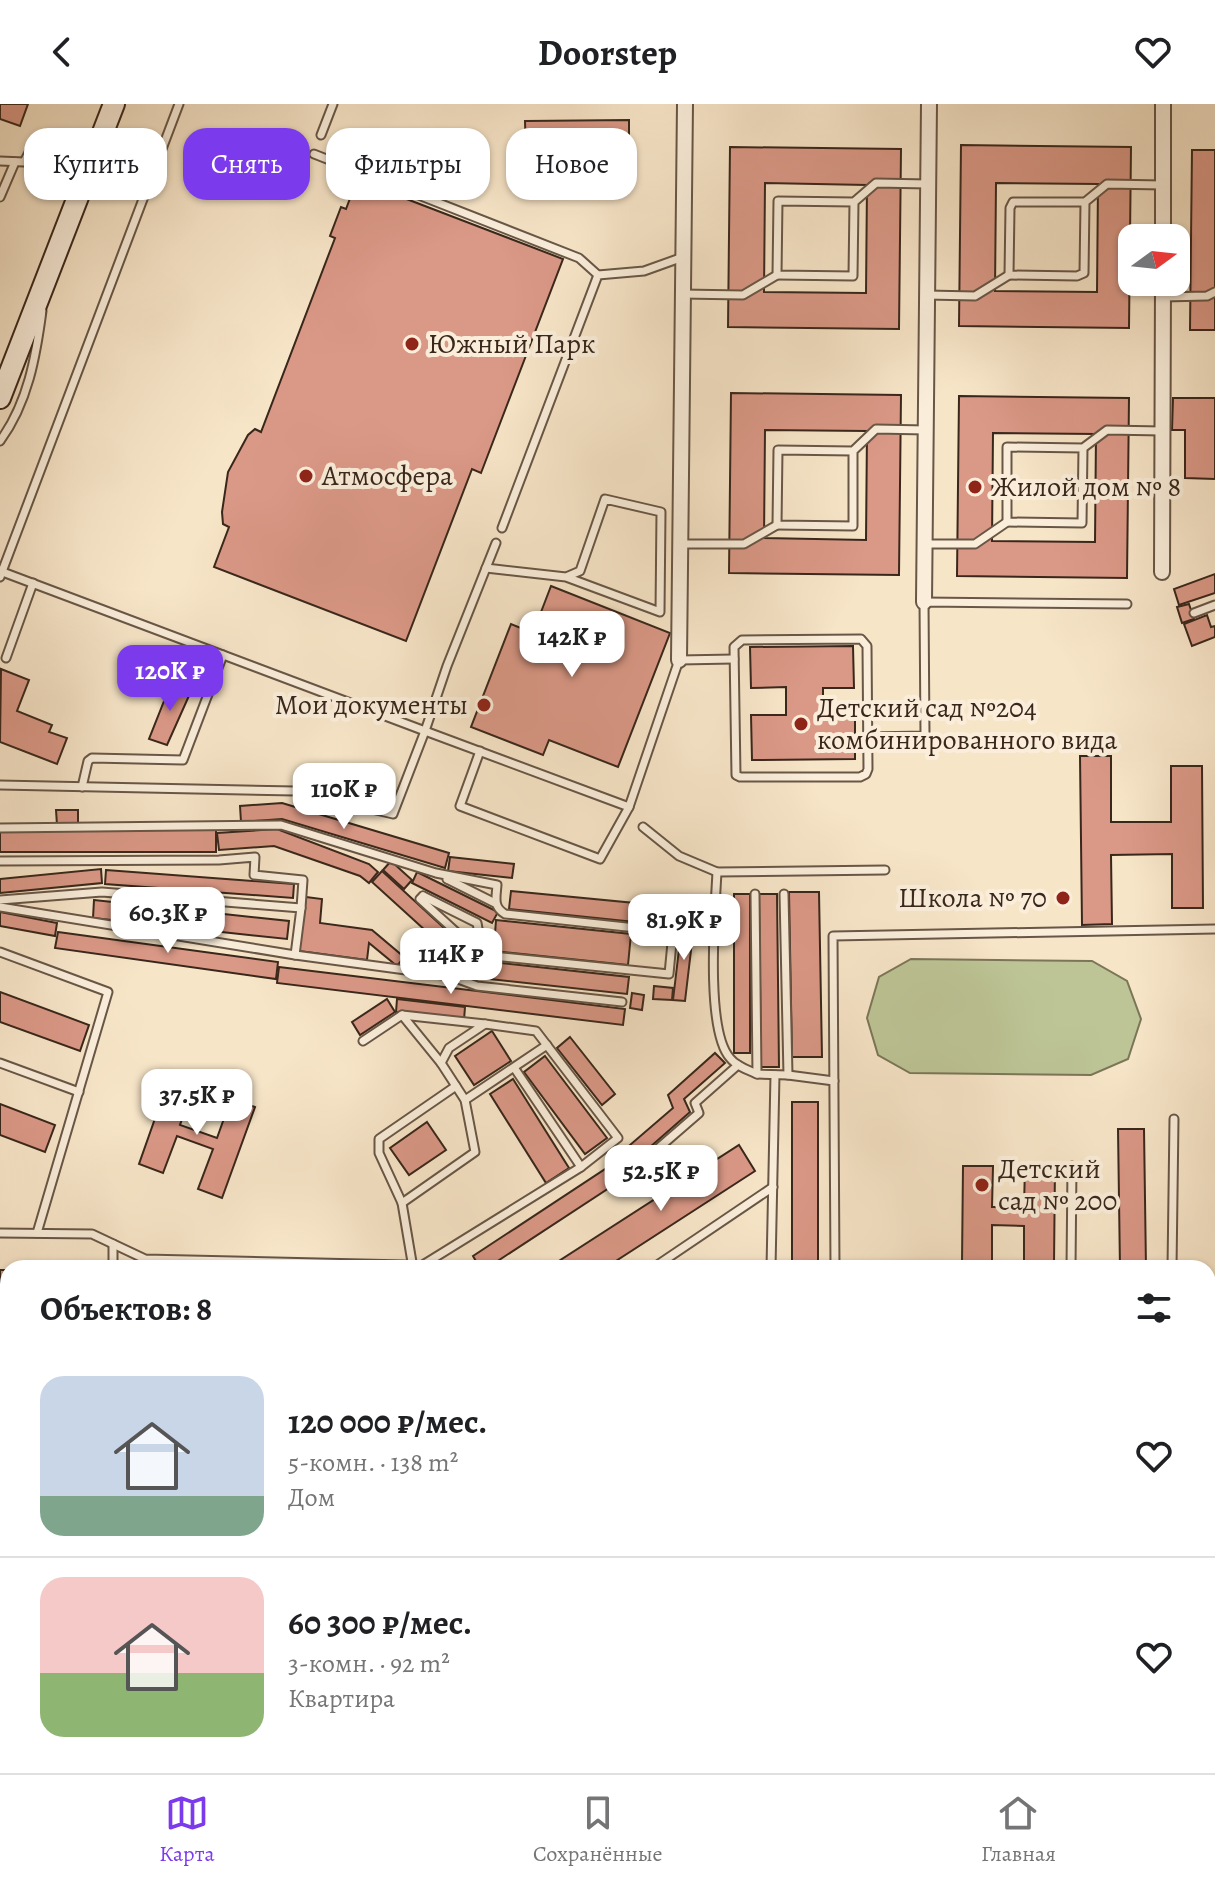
<!DOCTYPE html>
<html lang="ru">
<head>
<meta charset="utf-8">
<style>
	body { margin:0; font-family:Alegreya,serif; background:#f2f2f2; color:#202124; height:100vh; display:flex; flex-direction:column; font-size:30px; white-space:nowrap }
	* { box-sizing:border-box; margin:0 }
	p { font-size:26px; color:#757577 }
	.icon { flex:none; width:44px; height:44px; fill:none; stroke:currentColor; stroke-width:2; stroke-linecap:round; stroke-linejoin:round }
	.map { position:relative; flex:1; overflow:hidden }
	.panel { position:absolute; left:0px; top:1156px; width:1216px; height:514px; display:flex; flex-direction:column; background:#fff; border-radius:24px 24px 0 0; box-shadow:0 2px 6px #0004 }
	.panel>* { flex:none }
	.guide { position:absolute; left:24px; top:24px; width:800px; height:72px; display:flex; gap:16px }
	.needle { width:52px; rotate:75deg }
	.tools { position:absolute; left:1118px; top:120px; display:grid; gap:16px }
	.tools a { display:grid; place-items:center; width:72px; height:72px; border-radius:16px; background:#fff; box-shadow:0 2px 6px #0004; font-size:40px }
	.price { position:absolute; translate:-50% -68px; padding:0 18px; border-radius:16px; background:#fff; color:#222; font-size:26px; line-height:52px; filter:drop-shadow(0 2px 4px #0008) }
	.price::after { content:''; position:absolute; left:50%; top:48px; width:24px; height:18px; margin-left:-12px; background:inherit; clip-path:polygon(0 0,100% 0,50% 100%) }
	.price.selected { background:#7c3aed; color:#fff }
	ul { padding:0; list-style:none }
	li { display:flex; align-items:center; gap:24px; height:200px; padding:0 40px }
	li+li { border-top:2px solid #e0e0e0 }
	li span { display:grid; place-items:center; flex:none; width:224px; height:160px; border-radius:24px; color:#555 }
	li>.icon { margin-inline-start:auto }
	span .icon { width:96px; height:96px; fill:#fffc; stroke-width:1 }
	li b { font-size:34px }
	h2 { display:flex; justify-content:space-between; align-items:center; height:96px; padding:0 40px; font-size:34px }
	.pill { padding:0 28px; border-radius:24px; background:#fff; box-shadow:0 2px 6px #0004; font-size:28px; line-height:72px }
	.pill.selected { background:#7c3aed; color:#fff }
	header { display:flex; justify-content:space-between; align-items:center; height:104px; padding:0 40px; background:#fff; font-size:36px; font-weight:700 }
	.menu { display:flex; justify-content:space-around; align-items:center; height:112px; border-top:2px solid #e0e0e0; background:#fff; font-size:22px; color:#757577 }
	.menu a { display:grid; justify-items:center; gap:4px }
	.menu .selected { color:#7c3aed }
	.map>svg:first-child { display:block }
	.green { fill:#bdc596; stroke:#7b7658; stroke-width:2 }
	.building { fill:#da9886; stroke:#39271b; stroke-width:2; fill-rule:evenodd }
	.lines { fill:none; stroke-linecap:round; stroke-linejoin:round }
	.lane-casing { stroke:#685646; stroke-width:11 }
	.street-casing { stroke:#685646; stroke-width:18 }
	.secondary-casing { stroke:#39271b; stroke-width:24 }
	.lane { stroke:#faeedb; stroke-width:7 }
	.street { stroke:#faeedb; stroke-width:14 }
	.secondary { stroke:#faeedb; stroke-width:20 }
	.poi-dot { fill:#8f2418; stroke:#faeedb; stroke-width:3 }
	.labels { text-anchor:middle; dominant-baseline:central; stroke-width:8; stroke-linejoin:round; paint-order:stroke }
	.poi-label { font-size:28px; fill:#39271b; stroke:#faeedb; text-anchor:start }
</style>
</head>
<body>
<header><svg class="icon" aria-label="back" viewBox="0 0 24 24"><path d="M15 5l-7 7 7 7"/></svg>Doorstep<svg class="icon" aria-label="heart" viewBox="0 0 24 24"><path d="M12 20l-8-8c-3-5 5-10 8-4 3-6 11-1 8 4z"/></svg></header>
<div class="map">
<svg width="1215" height="1669" viewBox="0 0 1215 1669">
	<rect width="100%" height="100%" fill="#f7e5c8"/>
	<filter id="stains"><feTurbulence type="fractalNoise" baseFrequency=".0025" numOctaves="4"/><feColorMatrix values="0 0 0 0 .2 0 0 0 0 .09 0 0 0 0 .02 0 0 0 .5 -.17"/></filter>
	<radialGradient id="worn" r=".72"><stop offset=".6" stop-color="#630" stop-opacity="0"/><stop offset="1" stop-color="#630" stop-opacity=".3"/></radialGradient>
	<polygon class="green" points="911,855 1092,857 1127,877 1141,915 1128,955 1091,971 910,969 878,951 867,914 879,873"/>
	<g class="building">
		<polygon points="0,0 28,0 20,22 0,15"/>
		<polygon points="629,16 629,51 616,51 616,62 585,63 584,52 526,53 525,17"/>
		<path d="M 961,41 L 1131,43 L 1129,224 L 959,222 ZM 996,79 L 1098,80 L 1097,188 L 995,187 Z"/>
		<path d="M 730,43 L 901,45 L 899,225 L 728,223 ZM 765,79 L 867,81 L 866,189 L 764,188 Z"/>
		<polygon points="1192,46 1215,46 1215,226 1190,226"/>
		<polygon points="357,76 563,155 481,369 472,365 406,537 214,463 229,423 223,420 222,408 228,368 248,331 255,325 261,328 335,134 330,132 341,103 346,105"/>
		<path d="M 731,289 L 901,291 L 899,471 L 729,469 ZM 765,326 L 867,327 L 866,436 L 764,434 Z"/>
		<path d="M 959,292 L 1129,294 L 1127,474 L 957,472 ZM 993,329 L 1096,330 L 1095,438 L 992,437 Z"/>
		<polygon points="1173,294 1215,294 1215,375 1185,374 1185,326 1172,326"/>
		<polygon points="1215,470 1215,489 1179,501 1174,485"/>
		<polygon points="551,482 670,529 618,663 549,636 543,651 471,623 511,520 533,529"/>
		<polygon points="1189,500 1194,515 1182,519 1177,503"/>
		<polygon points="1207,511 1211,523 1215,522 1215,533 1192,542 1184,520"/>
		<polygon points="853,542 854,584 823,584 823,613 855,613 855,655 752,656 751,611 786,611 786,583 751,584 750,543"/>
		<polygon points="1,565 29,576 17,607 52,621 49,628 67,634 57,660 0,638"/>
		<polygon points="172,577 192,585 167,641 149,635"/>
		<polygon points="1080,652 1111,652 1111,718 1171,718 1171,662 1202,662 1203,804 1172,804 1172,750 1111,751 1112,820 1082,821"/>
		<polygon points="282,699 449,749 445,764 282,715 241,718 240,702"/>
		<polygon points="56,706 78,706 78,721 57,721"/>
		<polygon points="277,725 369,760 378,768 369,779 360,772 274,742 219,746 217,729"/>
		<rect x="0" y="726" width="216" height="22"/>
		<polygon points="450,753 514,760 512,774 448,767"/>
		<polygon points="391,757 412,776 404,785 383,766"/>
		<polygon points="101,765 102,779 0,789 0,775"/>
		<polygon points="106,766 294,780 293,794 105,780"/>
		<polygon points="382,767 468,846 459,857 372,778"/>
		<polygon points="417,768 498,808 492,819 412,779"/>
		<polygon points="511,787 676,803 674,822 509,805"/>
		<polygon points="789,788 819,788 822,953 792,953"/>
		<rect x="734" y="790" width="16" height="159"/>
		<polygon points="759,790 777,790 779,963 761,963"/>
		<polygon points="306,793 322,795 320,819 372,826 404,853 397,862 369,839 367,856 299,847"/>
		<polygon points="94,796 289,817 287,835 93,814"/>
		<polygon points="0,808 57,819 55,832 0,822"/>
		<polygon points="496,816 631,830 628,861 484,846 485,829 495,830"/>
		<polygon points="682,820 694,821 685,897 673,896"/>
		<polygon points="58,828 278,858 276,875 55,844"/>
		<polygon points="483,857 629,873 627,890 481,874"/>
		<polygon points="279,863 625,905 623,921 277,879"/>
		<polygon points="654,882 673,884 672,896 653,895"/>
		<polygon points="0,888 89,921 80,947 0,918"/>
		<polygon points="632,889 644,891 642,906 630,904"/>
		<polygon points="387,895 395,908 360,931 352,918"/>
		<polygon points="397,895 465,903 464,916 396,908"/>
		<polygon points="492,927 511,957 474,981 455,952"/>
		<polygon points="570,933 615,990 602,1001 557,944"/>
		<polygon points="715,949 725,959 684,995 690,1008 633,1058 623,1047 673,1004 668,991"/>
		<polygon points="545,952 607,1034 585,1050 524,968"/>
		<polygon points="170,972 194,980 180,1021 217,1034 231,995 255,1003 222,1094 198,1085 213,1045 177,1032 163,1069 139,1060"/>
		<polygon points="513,975 569,1064 546,1079 490,990"/>
		<rect x="792" y="998" width="26" height="166"/>
		<polygon points="0,1000 55,1021 45,1048 0,1031"/>
		<polygon points="427,1018 446,1046 409,1071 390,1044"/>
		<polygon points="1118,1025 1144,1025 1146,1164 1120,1164"/>
		<polygon points="739,1041 755,1067 605,1164 548,1164"/>
		<polygon points="625,1052 635,1067 487,1164 480,1164 473,1152"/>
		<polygon points="963,1062 993,1062 992,1103 1024,1103 1025,1062 1055,1062 1054,1160 1024,1159 1024,1122 992,1121 992,1159 962,1159"/>
		<rect x="0" y="1166" width="8" height="26"/>
		<rect x="1208" y="1373" width="7" height="43"/>
		<polygon points="0,1517 8,1517 8,1581 0,1586"/>
		<polygon points="7,1581 8,1609 0,1615 0,1586"/>
		<polygon points="8,1609 8,1636 0,1641 0,1615"/>
		<polygon points="15,1662 64,1662 53,1669 4,1669"/>
		<polygon points="576,1662 604,1662 604,1669 575,1669"/>
		<rect x="771" y="1662" width="32" height="7"/>
	</g>
	<g class="lines">
		<defs>
			<g id="lane">
				<polyline points="321,31 333,0"/>
				<polyline points="314,50 579,154 598,171"/>
				<polyline points="0,57 24,58 33,41"/>
				<polyline points="0,93 15,58"/>
				<polyline points="854,98 853,172 777,171 778,97 854,98 876,79 928,80"/>
				<polyline points="1085,98 1084,169 1077,172 1009,171 1010,104 1013,98 1085,98 1107,80 1163,81"/>
				<polyline points="682,190 743,191 777,171"/>
				<polyline points="927,191 975,192 1009,171"/>
				<polyline points="1163,193 1207,192 1215,188"/>
				<path d="M 0,337 C 28,299 36,252 42,207"/>
				<polyline points="1083,344 1082,419 1007,418 1007,343 1083,344 1107,326 1162,327"/>
				<polyline points="853,347 853,422 777,421 778,346 853,347 876,325 926,326"/>
				<polyline points="502,424 598,171 644,167 683,153"/>
				<polyline points="680,440 744,440 777,421"/>
				<polyline points="925,440 975,440 1007,418"/>
				<polyline points="486,464 566,473 580,467 605,395 661,408 660,508 566,473"/>
				<polyline points="0,467 425,627 447,562 496,439"/>
				<polyline points="0,473 179,0"/>
				<polyline points="1194,509 1215,501"/>
				<polygon points="861,535 867,542 868,665 866,670 860,673 740,673 736,671 734,543 742,536"/>
				<polyline points="6,554 33,479"/>
				<polyline points="868,633 925,632 924,498 1127,500"/>
				<polyline points="480,647 460,702 600,755 629,703 679,556 734,555"/>
				<polyline points="0,681 295,687 393,710 425,627 629,703"/>
				<polyline points="82,683 88,657 92,654 183,656 223,551"/>
				<polyline points="643,723 679,752 717,768 885,766"/>
				<path d="M 0,724 L 281,721 L 436,769 L 497,781 C 496,794 493,803 505,810 L 673,828 L 669,870 L 473,850"/>
				<polyline points="0,757 219,756 255,753 254,771 303,776 301,804"/>
				<path d="M 717,768 C 715,807 705,926 730,954 C 736,962 748,966 757,970"/>
				<polyline points="447,775 495,799"/>
				<polyline points="755,790 757,970 788,971 834,977"/>
				<polyline points="784,790 788,971"/>
				<path d="M 423,792 L 477,819 C 484,846 468,854 450,872"/>
				<polyline points="423,792 420,795 477,847"/>
				<polyline points="0,796 102,788 301,804 295,851"/>
				<polyline points="0,803 295,851 450,872 477,882 622,898"/>
				<polyline points="0,848 108,888 37,1129"/>
				<polyline points="402,911 441,959"/>
				<polyline points="363,937 402,911 485,920 449,944 441,959 465,996 475,1048 402,1099 413,1164"/>
				<polyline points="0,959 79,988"/>
				<polyline points="515,965 581,1063"/>
				<polyline points="465,996 547,941"/>
				<polyline points="639,1061 699,1009 695,999 738,961"/>
				<polyline points="402,1099 379,1049 379,1035 456,982"/>
				<polyline points="0,1129 92,1130 145,1155 405,1161 409,1164"/>
				<polyline points="113,1140 113,1164"/>
				<polyline points="418,1164 581,1063 618,1034 536,927 485,920"/>
				<polyline points="653,1164 773,1083"/>
				<polyline points="771,1164 775,971"/>
				<polyline points="835,1164 833,832 1215,825"/>
				<polyline points="1071,1164 1072,1062"/>
				<polyline points="1172,1164 1174,1015"/>
				<polyline points="0,1214 8,1214"/>
				<polyline points="0,1331 8,1331"/>
				<polyline points="0,1484 8,1483"/>
				<polyline points="0,1654 8,1649"/>
				<polyline points="544,1662 545,1669"/>
				<polyline points="816,1662 816,1669"/>
				<polyline points="79,1669 89,1662"/>
				<polyline points="312,1669 312,1662"/>
				<polyline points="619,1669 619,1662"/>
				<polyline points="991,1669 1001,1662"/>
				<polyline points="1133,1669 1143,1662"/>
			</g>
			<g id="street">
				<polyline points="1163,134 1163,0"/>
				<polyline points="1162,468 1163,178"/>
				<polyline points="924,498 929,0"/>
				<polyline points="679,556 685,0"/>
				<polyline points="1208,1312 1215,1304"/>
				<polyline points="0,1443 8,1443"/>
				<polyline points="1208,1445 1211,1473 1215,1667"/>
			</g>
			<polyline id="secondary" points="0,294 114,0"/>
		</defs>
		<use href="#lane" class="lane-casing"/>
		<use href="#street" class="street-casing"/>
		<use href="#secondary" class="secondary-casing"/>
		<use href="#lane" class="lane"/>
		<use href="#street" class="street"/>
		<use href="#secondary" class="secondary"/>
	</g>
	<g class="poi-dot">
		<circle cx="412" cy="240" r="8"/>
		<circle cx="306" cy="372" r="8"/>
		<circle cx="975" cy="383" r="8"/>
		<circle cx="484" cy="601" r="8"/>
		<circle cx="801" cy="620" r="8"/>
		<circle cx="1063" cy="794" r="8"/>
		<circle cx="982" cy="1081" r="8"/>
	</g>
	<g class="labels">
		<g class="poi-label">
			<text x="428" y="240">Южный Парк</text>
			<text x="322" y="372">Атмосфера</text>
			<text x="991" y="383">Жилой дом № 8</text>
			<text x="468" y="601" text-anchor="end">Мои документы</text>
			<text x="817" y="604">Детский сад №204<tspan x="817" dy="32">комбинированного вида</tspan></text>
			<text x="1047" y="794" text-anchor="end">Школа № 70</text>
			<text x="998" y="1065">Детский<tspan x="998" dy="32">сад № 200</tspan></text>
		</g>
	</g>
	<rect width="100%" height="100%" filter="url(#stains)"/>
	<rect width="100%" height="100%" fill="url(#worn)"/>
</svg>
<div class="tools">
<a><svg class="needle" viewBox="-14 -14 28 28"><path d="M0-13l5 13h-10z" fill="#e53935"/><path d="M0 13l5-13h-10z" fill="#757577"/></svg></a>
</div>
<b class="price" style="left:572px;top:575px">142K ₽</b>
<b class="price selected" style="left:170px;top:609px">120K ₽</b>
<b class="price" style="left:344px;top:727px">110K ₽</b>
<b class="price" style="left:168px;top:851px">60.3K ₽</b>
<b class="price" style="left:684px;top:858px">81.9K ₽</b>
<b class="price" style="left:451px;top:892px">114K ₽</b>
<b class="price" style="left:197px;top:1033px">37.5K ₽</b>
<b class="price" style="left:661px;top:1109px">52.5K ₽</b>
<div class="guide">
<a class="pill">Купить</a>
<a class="pill selected">Снять</a>
<a class="pill">Фильтры</a>
<a class="pill">Новое</a>
</div>
<section class="panel">
<h2>Объектов: 8<svg class="icon" aria-label="filters" viewBox="0 0 24 24"><path d="M4 7h16M4 17h16"/><circle cx="9" cy="7" r="2"/><circle cx="15" cy="17" r="2"/></svg></h2>
<ul>
<li><span style="background:linear-gradient(#c9d6e8 75%,#7fa58c 0)"><svg class="icon" aria-label="home" viewBox="0 0 24 24"><path d="M3 11l9-7 9 7M6 9v11h12V9"/></svg></span><div><b>120 000 ₽/мес.</b><p>5-комн. · 138 m²</p><p>Дом</p></div><svg class="icon" aria-label="heart" viewBox="0 0 24 24"><path d="M12 20l-8-8c-3-5 5-10 8-4 3-6 11-1 8 4z"/></svg></li>
<li><span style="background:linear-gradient(#f6c9c9 60%,#8fb573 0)"><svg class="icon" aria-label="home" viewBox="0 0 24 24"><path d="M3 11l9-7 9 7M6 9v11h12V9"/></svg></span><div><b>60 300 ₽/мес.</b><p>3-комн. · 92 m²</p><p>Квартира</p></div><svg class="icon" aria-label="heart" viewBox="0 0 24 24"><path d="M12 20l-8-8c-3-5 5-10 8-4 3-6 11-1 8 4z"/></svg></li>
</ul>
</section>
</div>
<nav class="menu">
<a class="selected"><svg class="icon" aria-label="map" viewBox="0 0 24 24"><path d="M3 6l6-2 6 2 6-2v14l-6 2-6-2-6 2zM9 4v14M15 6v14"/></svg>Карта</a>
<a><svg class="icon" aria-label="saved" viewBox="0 0 24 24"><path d="M7 4h10v16l-5-4-5 4z"/></svg>Сохранённые</a>
<a><svg class="icon" aria-label="home" viewBox="0 0 24 24"><path d="M3 11l9-7 9 7M6 9v11h12V9"/></svg>Главная</a>
</nav>
</body>
</html>
